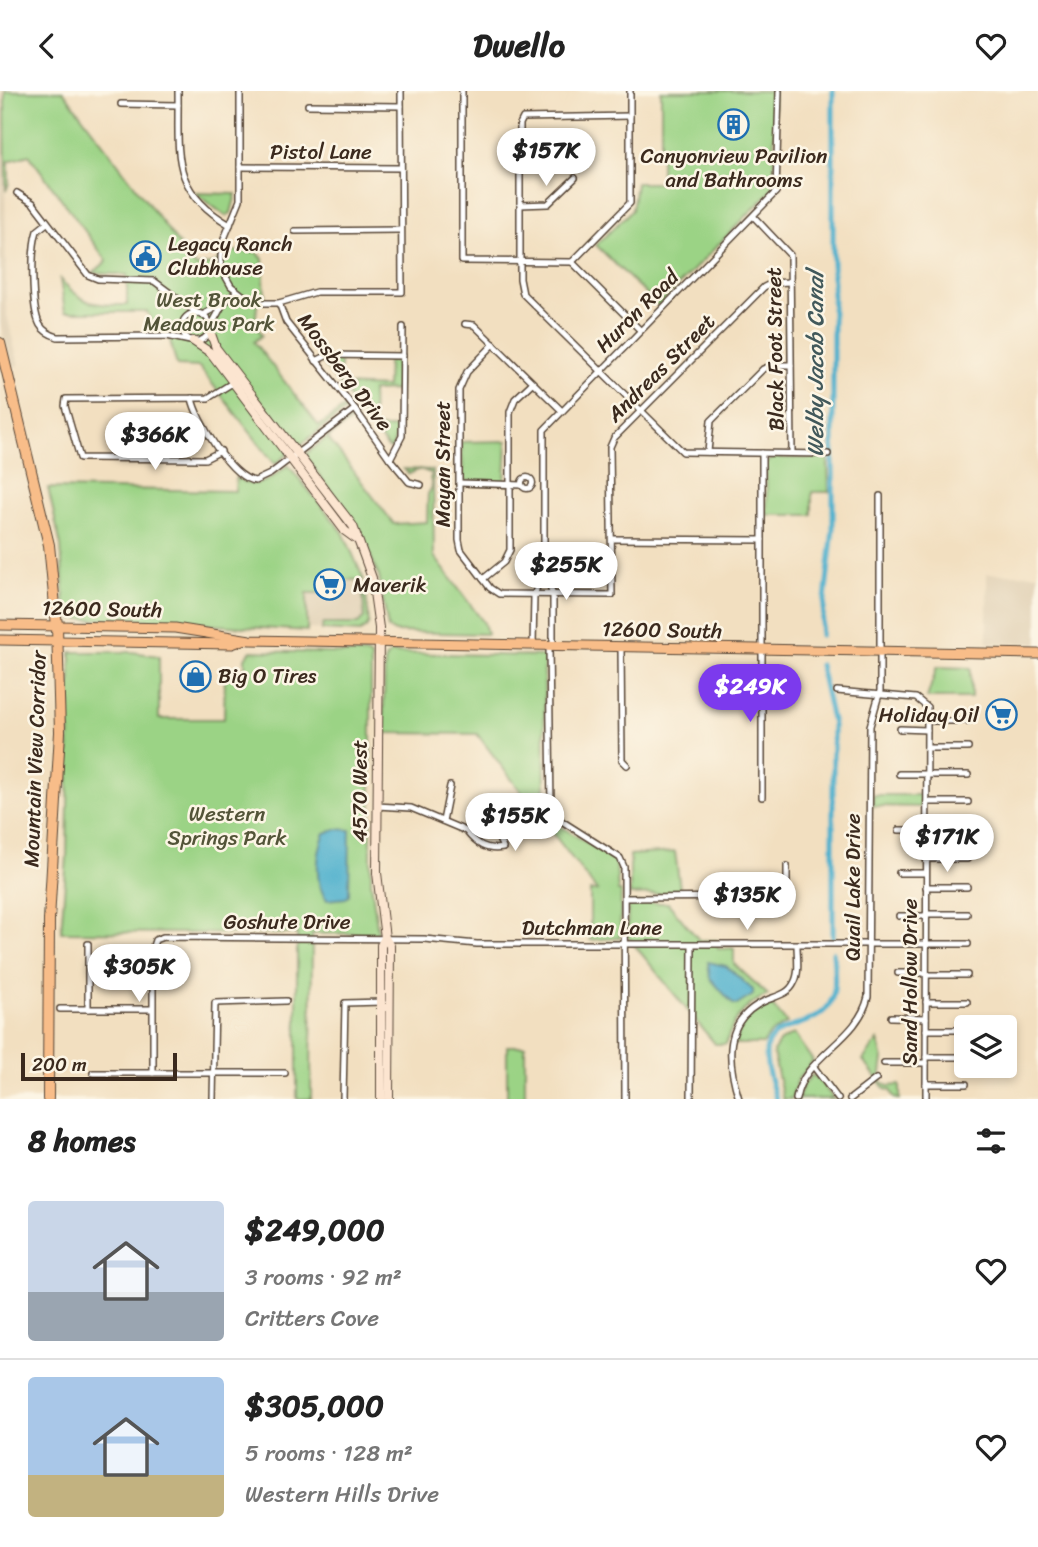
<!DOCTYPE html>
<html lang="en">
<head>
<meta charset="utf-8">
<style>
	body { margin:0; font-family:Sriracha,sans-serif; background:#f2f2f2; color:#222; height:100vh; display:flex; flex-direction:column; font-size:26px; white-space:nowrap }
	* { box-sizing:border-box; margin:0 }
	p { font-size:23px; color:#767676 }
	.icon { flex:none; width:38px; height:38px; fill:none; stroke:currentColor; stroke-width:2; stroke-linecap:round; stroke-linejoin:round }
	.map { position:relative; height:1008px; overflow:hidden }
	.panel { display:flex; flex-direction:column; background:#fff; flex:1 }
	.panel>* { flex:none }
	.fabs { position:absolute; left:954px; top:924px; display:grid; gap:14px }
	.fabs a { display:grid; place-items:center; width:63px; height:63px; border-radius:7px; background:#fff; box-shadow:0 4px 10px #0003; font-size:35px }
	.scale { position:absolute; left:21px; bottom:18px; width:156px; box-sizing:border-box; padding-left:7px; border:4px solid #3b2a1e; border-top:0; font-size:19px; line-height:24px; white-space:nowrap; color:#3b2a1e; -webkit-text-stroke:5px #fcf5e5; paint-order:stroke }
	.price { position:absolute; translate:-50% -60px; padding:0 16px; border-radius:24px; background:#fff; color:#222; font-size:23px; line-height:46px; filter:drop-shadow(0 2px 4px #0008) }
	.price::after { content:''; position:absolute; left:50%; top:42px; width:21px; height:16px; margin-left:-10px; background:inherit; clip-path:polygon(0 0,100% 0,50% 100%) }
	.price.active { background:#7c3aed; color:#fff }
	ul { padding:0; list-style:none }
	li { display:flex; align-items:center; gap:21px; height:175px; padding:0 28px }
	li+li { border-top:2px solid #e0e0e0 }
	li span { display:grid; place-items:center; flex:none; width:196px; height:140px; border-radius:7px; color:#555 }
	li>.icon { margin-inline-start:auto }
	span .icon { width:84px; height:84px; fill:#fffc; stroke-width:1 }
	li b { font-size:30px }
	h2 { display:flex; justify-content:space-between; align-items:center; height:84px; padding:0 28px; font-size:30px }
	header { display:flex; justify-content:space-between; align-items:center; height:91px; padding:0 28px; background:#fff; font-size:32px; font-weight:700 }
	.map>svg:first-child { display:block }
	.built { fill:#dfceb1 }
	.green { fill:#9bd385; stroke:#6b7e52; stroke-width:2 }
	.water { fill:#4eb0cd; stroke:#446d76; stroke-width:2 }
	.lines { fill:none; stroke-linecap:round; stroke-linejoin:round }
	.canal { stroke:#4eb0cd; stroke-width:5 }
	.street-casing { stroke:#564536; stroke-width:8 }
	.secondary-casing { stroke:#564536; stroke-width:10 }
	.primary-casing { stroke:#564536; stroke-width:11 }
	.highway-casing { stroke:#564536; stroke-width:12 }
	.street { stroke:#fff; stroke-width:5 }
	.secondary { stroke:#fce5d0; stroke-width:8 }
	.primary { stroke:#f8bd89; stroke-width:9 }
	.highway { stroke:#f8bd89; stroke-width:10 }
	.labels { text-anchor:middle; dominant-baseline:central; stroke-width:5; stroke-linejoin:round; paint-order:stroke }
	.street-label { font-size:21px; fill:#3b2a1e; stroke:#fcf5e5 }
	.poi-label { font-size:21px; fill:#3b2a1e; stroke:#fcf5e5; text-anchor:start }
	.park-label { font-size:21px; fill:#535438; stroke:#fcf5e5 }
	.water-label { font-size:23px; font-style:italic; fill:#42595b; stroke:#fcf5e5 }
</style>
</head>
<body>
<header><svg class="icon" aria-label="back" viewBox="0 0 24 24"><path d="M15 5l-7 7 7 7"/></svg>Dwello<svg class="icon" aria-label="heart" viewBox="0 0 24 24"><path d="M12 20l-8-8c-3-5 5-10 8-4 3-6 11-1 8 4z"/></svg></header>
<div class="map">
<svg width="1038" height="1008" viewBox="0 0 1038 1008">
	<rect width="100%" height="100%" fill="#fcf5e5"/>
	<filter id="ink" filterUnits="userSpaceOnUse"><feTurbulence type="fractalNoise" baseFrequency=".0143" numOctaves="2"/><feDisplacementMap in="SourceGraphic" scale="14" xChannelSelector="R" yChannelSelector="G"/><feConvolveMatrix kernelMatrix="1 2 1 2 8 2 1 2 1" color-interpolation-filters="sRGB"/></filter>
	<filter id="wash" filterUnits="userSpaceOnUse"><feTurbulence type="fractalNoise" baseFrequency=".00686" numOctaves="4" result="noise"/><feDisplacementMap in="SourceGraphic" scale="28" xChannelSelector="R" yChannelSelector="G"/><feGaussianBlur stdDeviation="1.57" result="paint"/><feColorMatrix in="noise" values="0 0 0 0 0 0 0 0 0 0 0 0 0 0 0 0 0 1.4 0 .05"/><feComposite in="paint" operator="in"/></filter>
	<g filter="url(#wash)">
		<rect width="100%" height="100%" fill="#f2dfc0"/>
		<g class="built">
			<polygon points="0,0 5,0 6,220 19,275 12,275 0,232"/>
			<rect x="987" y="483" width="51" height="69"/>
			<polygon points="307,488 363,489 369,524 368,535 360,540 307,538"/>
		</g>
		<g class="green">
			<path d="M 5,0 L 63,0 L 196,176 L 216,172 L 225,160 L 257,161 L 263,168 L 265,208 L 258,207 L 255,233 L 262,244 L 254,251 L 319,335 L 348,314 L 345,320 L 275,373 L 199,276 L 177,275 L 168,242 L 151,242 L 151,228 L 147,221 L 65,221 L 60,188 C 84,214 93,214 127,214 L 127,184 L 93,182 L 107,170 L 29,64 L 9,70 L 9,92 L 6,100 Z"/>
			<polygon points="661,0 774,0 774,91 771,100 658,215 596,154 632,119 636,92 661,92"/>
			<polygon points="195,102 236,103 231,122 226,125"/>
			<path d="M 327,269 L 340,269 L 340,294 L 387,296 L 388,269 L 397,271 L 398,299 L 372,300 L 373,337 L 398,337 L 392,358 L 388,357 C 367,330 346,302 325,275 Z"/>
			<polygon points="352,326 356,326 328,347 394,433 427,431 428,403 432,396 430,387 433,383 420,378 409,383 404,378 433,379 434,465 484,532 487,543 395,541 388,537 379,486 364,448 305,364"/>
			<polygon points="507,350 505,390 464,390 461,351"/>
			<polygon points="772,367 828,367 829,401 812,401 812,424 767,424 766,372"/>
			<path d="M 288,374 L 343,441 L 364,489 L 321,488 L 321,502 L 307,502 L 307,540 L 137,529 L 73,528 L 65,522 L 61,455 L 48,397 L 235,400 L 236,386 C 256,402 272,387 288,374 Z"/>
			<polygon points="363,501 366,502 369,532 366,537 360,541 322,539 323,533 358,533 364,527"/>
			<polygon points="251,560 366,563 371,566 371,791 378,842 312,843 311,1008 297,1008 297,843 61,841 67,766 71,561 132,561 159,565 159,628 224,628 225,581 229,578 245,577 245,567"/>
			<polygon points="391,562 544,565 545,719 552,730 616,770 618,800 621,800 620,847 590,849 590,800 597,800 477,643 383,642 385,568"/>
			<polygon points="937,576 971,577 971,607 927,607"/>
			<polygon points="873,704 921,704 921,716 873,715"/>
			<polygon points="675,761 680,797 664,803 630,804 630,764"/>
			<path d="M 628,812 L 668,812 L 699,849 L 717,849 L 718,858 L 734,857 L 734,873 L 768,904 C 745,913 732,930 726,953 L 715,953 L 627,845 Z"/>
			<polygon points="770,912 787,932 770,943 763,953 734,953 746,927"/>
			<polygon points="794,943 813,970 798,988 791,1008 783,1008 773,961 780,950"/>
			<polygon points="878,949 883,968 880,989 888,995 900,994 900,1008 894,1007 890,999 885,998 863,969"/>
			<rect x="507" y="955" width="18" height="53"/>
			<polygon points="812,984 816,986 834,1008 798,1008 803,994"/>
		</g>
		<g class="water">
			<path d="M 336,738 L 350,739 L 349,804 L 346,807 L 327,809 C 313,792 317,760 325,742 Z"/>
			<polygon points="708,871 726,875 753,899 753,904 737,914 733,913 710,887"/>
		</g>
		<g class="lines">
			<g class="canal">
				<polyline points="821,544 833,438 833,0"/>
				<polyline points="820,574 833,634 833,846"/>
				<path d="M 776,1008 C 772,993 763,970 767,955 C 774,931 820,937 831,910 C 837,896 834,876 833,861"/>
			</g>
		</g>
	</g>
	<g filter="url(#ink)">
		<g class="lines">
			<defs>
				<g id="street">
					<path d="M 178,0 C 179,62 169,99 230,134"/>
					<polyline points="240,0 240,109 224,148 221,165 221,177 231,195 249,209 264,212 279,212 316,201 402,201 401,0"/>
					<polyline points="462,0 462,170 572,171 640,239"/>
					<polyline points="121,13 178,14"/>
					<polyline points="308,14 401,15"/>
					<polyline points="630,25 523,27 520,33 520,188 523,203 683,361 828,363"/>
					<polyline points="240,76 401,77"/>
					<polyline points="17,102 33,112 88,184 98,188 154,190 197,222"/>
					<polyline points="520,114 548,113 575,87"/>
					<polyline points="754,126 790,164 792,362"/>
					<path d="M 47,132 L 37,140 C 31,158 31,218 40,234 C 44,241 51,244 58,246 L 167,245 L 190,250"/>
					<polyline points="295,140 401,139"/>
					<polyline points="572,171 630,112 630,0"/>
					<polyline points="279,212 286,231 355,318 390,368 409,391 421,394"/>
					<circle cx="196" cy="236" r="14"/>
					<polyline points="202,224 223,213"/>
					<polyline points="465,233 474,234 561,319"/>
					<polyline points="211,235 223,213 236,201"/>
					<polyline points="494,253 467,281 459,299 459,449 461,459 490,497 499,503 612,504 610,356 614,347 764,196 772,192 790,191"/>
					<polyline points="316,270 328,264 403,265"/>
					<path d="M 192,307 C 196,329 232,388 255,390 L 270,383 L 355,318"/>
					<polyline points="221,360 205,368 80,367 65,315 66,308 208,307 234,291"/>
					<polyline points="708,361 711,330 763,278 773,274 791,274"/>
					<polyline points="762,362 762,706"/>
					<polyline points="390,368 402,345 403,236"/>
					<circle cx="527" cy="392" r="5.5"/>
					<polyline points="459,392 522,394"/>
					<polyline points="612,448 762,449"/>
					<polyline points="483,488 504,471 510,459 510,321 515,308 532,292"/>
					<polyline points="533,554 534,505 544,474"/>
					<polyline points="549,554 551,718 560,729 620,767 624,776 625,1008"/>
					<polyline points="553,554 553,505 544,474 544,339 776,101 779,0"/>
					<polyline points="621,557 622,669 627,674"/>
					<polyline points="837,600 916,607 927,616 926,1008"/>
					<polyline points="927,630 968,630"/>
					<polyline points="900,638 927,639"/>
					<polyline points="927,657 968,657"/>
					<polyline points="899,683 927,683"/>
					<polyline points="927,684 968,684"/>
					<polyline points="927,711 968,711"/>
					<path d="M 377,715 L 411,717 L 466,740 L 480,739 L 498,746 L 503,757 C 486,760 476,753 466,740"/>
					<polyline points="443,730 450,695"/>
					<polyline points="899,739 926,739"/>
					<polyline points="926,740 968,740"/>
					<polyline points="926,768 967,768"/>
					<polyline points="899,782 926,782"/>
					<polyline points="926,796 967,796"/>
					<polyline points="625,807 787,806 787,775"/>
					<polyline points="926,823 967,823"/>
					<polyline points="899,825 926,825"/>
					<polyline points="898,882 926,882"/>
					<polyline points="926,884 967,884"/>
					<polyline points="926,911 967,911"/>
					<polyline points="60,918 152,918"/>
					<polyline points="88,918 88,853"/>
					<polyline points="891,926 926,927"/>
					<polyline points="926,939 966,939"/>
					<polyline points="926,966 966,966"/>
					<polyline points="884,972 926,972"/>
					<polyline points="814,976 838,1008"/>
					<polyline points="93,982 285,982"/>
					<polyline points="153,982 153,855 155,849 163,846 424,848 477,853 968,853"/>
					<polyline points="926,993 966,993"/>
					<polyline points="213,1008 215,912 286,910"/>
					<polyline points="343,1008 345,912 383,911"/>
					<polyline points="691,1008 692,854"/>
					<path d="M 739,1008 C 727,970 722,928 767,909 C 777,905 789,903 794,892 C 800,882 797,866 797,854"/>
					<path d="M 796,1008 C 803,965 858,950 868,906 L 870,635 L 880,600 L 880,405"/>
					<polyline points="850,1008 876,988"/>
				</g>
				<g id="secondary">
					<polyline points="210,240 216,257 353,435 372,487 379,537 377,782 385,847 390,855 389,1008"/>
					<polyline points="193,250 211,262 345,440 356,448"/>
					<polyline points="381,1008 381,854 385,847"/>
				</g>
				<g id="primary">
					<polyline points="0,534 175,537 250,549 1038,563"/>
					<polyline points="0,549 232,553 243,549"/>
				</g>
				<polyline id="highway" points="0,252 49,454 57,535 60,641 49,829 48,1008"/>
			</defs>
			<use href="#street" class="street-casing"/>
			<use href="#secondary" class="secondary-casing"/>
			<use href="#primary" class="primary-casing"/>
			<use href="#highway" class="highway-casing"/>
			<use href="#street" class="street"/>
			<use href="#secondary" class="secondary"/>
			<use href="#primary" class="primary"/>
			<use href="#highway" class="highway"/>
		</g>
	</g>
	<defs>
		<symbol id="building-ring" viewBox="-11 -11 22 22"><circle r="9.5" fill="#fcf5e5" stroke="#1f6fb2" stroke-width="1.5"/><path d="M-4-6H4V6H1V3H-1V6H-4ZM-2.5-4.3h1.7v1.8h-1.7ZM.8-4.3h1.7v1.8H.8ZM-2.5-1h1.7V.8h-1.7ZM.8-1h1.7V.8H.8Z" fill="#1f6fb2"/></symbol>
		<symbol id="civic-ring" viewBox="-11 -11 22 22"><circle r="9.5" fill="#fcf5e5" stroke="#1f6fb2" stroke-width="1.5"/><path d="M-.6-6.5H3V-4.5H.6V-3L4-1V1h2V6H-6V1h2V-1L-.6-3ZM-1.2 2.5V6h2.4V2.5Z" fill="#1f6fb2"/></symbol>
		<symbol id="supermarket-ring" viewBox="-11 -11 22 22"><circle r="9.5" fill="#fcf5e5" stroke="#1f6fb2" stroke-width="1.5"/><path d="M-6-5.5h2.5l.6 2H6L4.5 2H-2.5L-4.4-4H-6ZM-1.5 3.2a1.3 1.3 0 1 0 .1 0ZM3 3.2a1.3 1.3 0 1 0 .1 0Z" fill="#1f6fb2"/></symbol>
		<symbol id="shop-ring" viewBox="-11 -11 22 22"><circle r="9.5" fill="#fcf5e5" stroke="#1f6fb2" stroke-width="1.5"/><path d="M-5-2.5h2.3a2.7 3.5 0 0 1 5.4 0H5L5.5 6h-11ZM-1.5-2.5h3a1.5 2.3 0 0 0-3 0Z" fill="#1f6fb2"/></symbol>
	</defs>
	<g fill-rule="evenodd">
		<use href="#building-ring" x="716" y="16" width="35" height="35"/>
		<use href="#civic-ring" x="128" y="148" width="35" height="35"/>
		<use href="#supermarket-ring" x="312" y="476" width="35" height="35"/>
		<use href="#shop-ring" x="178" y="568" width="35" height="35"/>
		<use href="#supermarket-ring" x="984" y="606" width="35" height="35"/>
	</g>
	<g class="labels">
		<g class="street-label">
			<text x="321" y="61">Pistol Lane</text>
			<text transform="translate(637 220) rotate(-45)">Huron Road</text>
			<text transform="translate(775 258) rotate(-91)">Black Foot Street</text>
			<text transform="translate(661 277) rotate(-45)">Andreas Street</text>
			<text transform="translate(345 281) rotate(53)">Mossberg Drive</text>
			<text transform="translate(443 373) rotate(-90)">Mayan Street</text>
			<text transform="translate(102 518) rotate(1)">12600 South</text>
			<text transform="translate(662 539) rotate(1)">12600 South</text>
			<text transform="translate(35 668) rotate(-88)">Mountain View Corridor</text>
			<text transform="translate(360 700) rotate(-90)">4570 West</text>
			<text transform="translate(853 796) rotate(-90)">Quail Lake Drive</text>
			<text x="287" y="831">Goshute Drive</text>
			<text x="592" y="837">Dutchman Lane</text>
			<text transform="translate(910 891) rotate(-90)">Sand Hollow Drive</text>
		</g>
		<g class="poi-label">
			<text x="734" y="65" text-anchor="middle">Canyonview Pavilion<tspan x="734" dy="24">and Bathrooms</tspan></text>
			<text x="168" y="153">Legacy Ranch<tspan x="168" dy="24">Clubhouse</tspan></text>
			<text x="353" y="494">Maverik</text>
			<text x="218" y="585">Big O Tires</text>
			<text x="979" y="624" text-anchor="end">Holiday Oil</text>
		</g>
		<g class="park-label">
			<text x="209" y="209">West Brook<tspan x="209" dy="24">Meadows Park</tspan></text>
			<text x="227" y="723">Western<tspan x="227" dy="24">Springs Park</tspan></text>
		</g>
		<g class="water-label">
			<text transform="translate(815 273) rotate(-90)">Welby Jacob Canal</text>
		</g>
	</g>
</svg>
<div class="fabs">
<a><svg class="icon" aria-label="layers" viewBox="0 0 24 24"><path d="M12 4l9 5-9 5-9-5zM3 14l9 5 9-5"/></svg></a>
</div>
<div class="scale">200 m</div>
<b class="price" style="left:546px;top:97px">$157K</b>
<b class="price" style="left:155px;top:381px">$366K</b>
<b class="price" style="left:566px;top:511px">$255K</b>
<b class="price active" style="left:750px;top:633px">$249K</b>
<b class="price" style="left:515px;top:762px">$155K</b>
<b class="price" style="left:947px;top:783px">$171K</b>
<b class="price" style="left:747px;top:841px">$135K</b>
<b class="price" style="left:139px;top:913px">$305K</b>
</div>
<section class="panel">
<h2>8 homes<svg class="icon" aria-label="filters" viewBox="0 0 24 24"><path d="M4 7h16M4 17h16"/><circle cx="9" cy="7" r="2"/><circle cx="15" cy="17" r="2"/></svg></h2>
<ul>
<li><span style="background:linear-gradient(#c9d6e8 65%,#9aa5b1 0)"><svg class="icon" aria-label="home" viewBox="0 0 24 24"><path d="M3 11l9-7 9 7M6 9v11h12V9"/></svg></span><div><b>$249,000</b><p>3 rooms · 92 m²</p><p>Critters Cove</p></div><svg class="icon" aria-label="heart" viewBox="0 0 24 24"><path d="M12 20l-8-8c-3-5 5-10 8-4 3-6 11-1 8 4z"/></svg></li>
<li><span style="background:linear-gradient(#a9c7e8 70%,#c2b280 0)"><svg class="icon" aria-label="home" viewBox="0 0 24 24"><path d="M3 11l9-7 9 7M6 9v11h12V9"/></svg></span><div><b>$305,000</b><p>5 rooms · 128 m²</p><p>Western Hills Drive</p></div><svg class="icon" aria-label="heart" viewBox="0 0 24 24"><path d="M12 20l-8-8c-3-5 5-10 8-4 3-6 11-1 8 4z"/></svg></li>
</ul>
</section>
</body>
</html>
